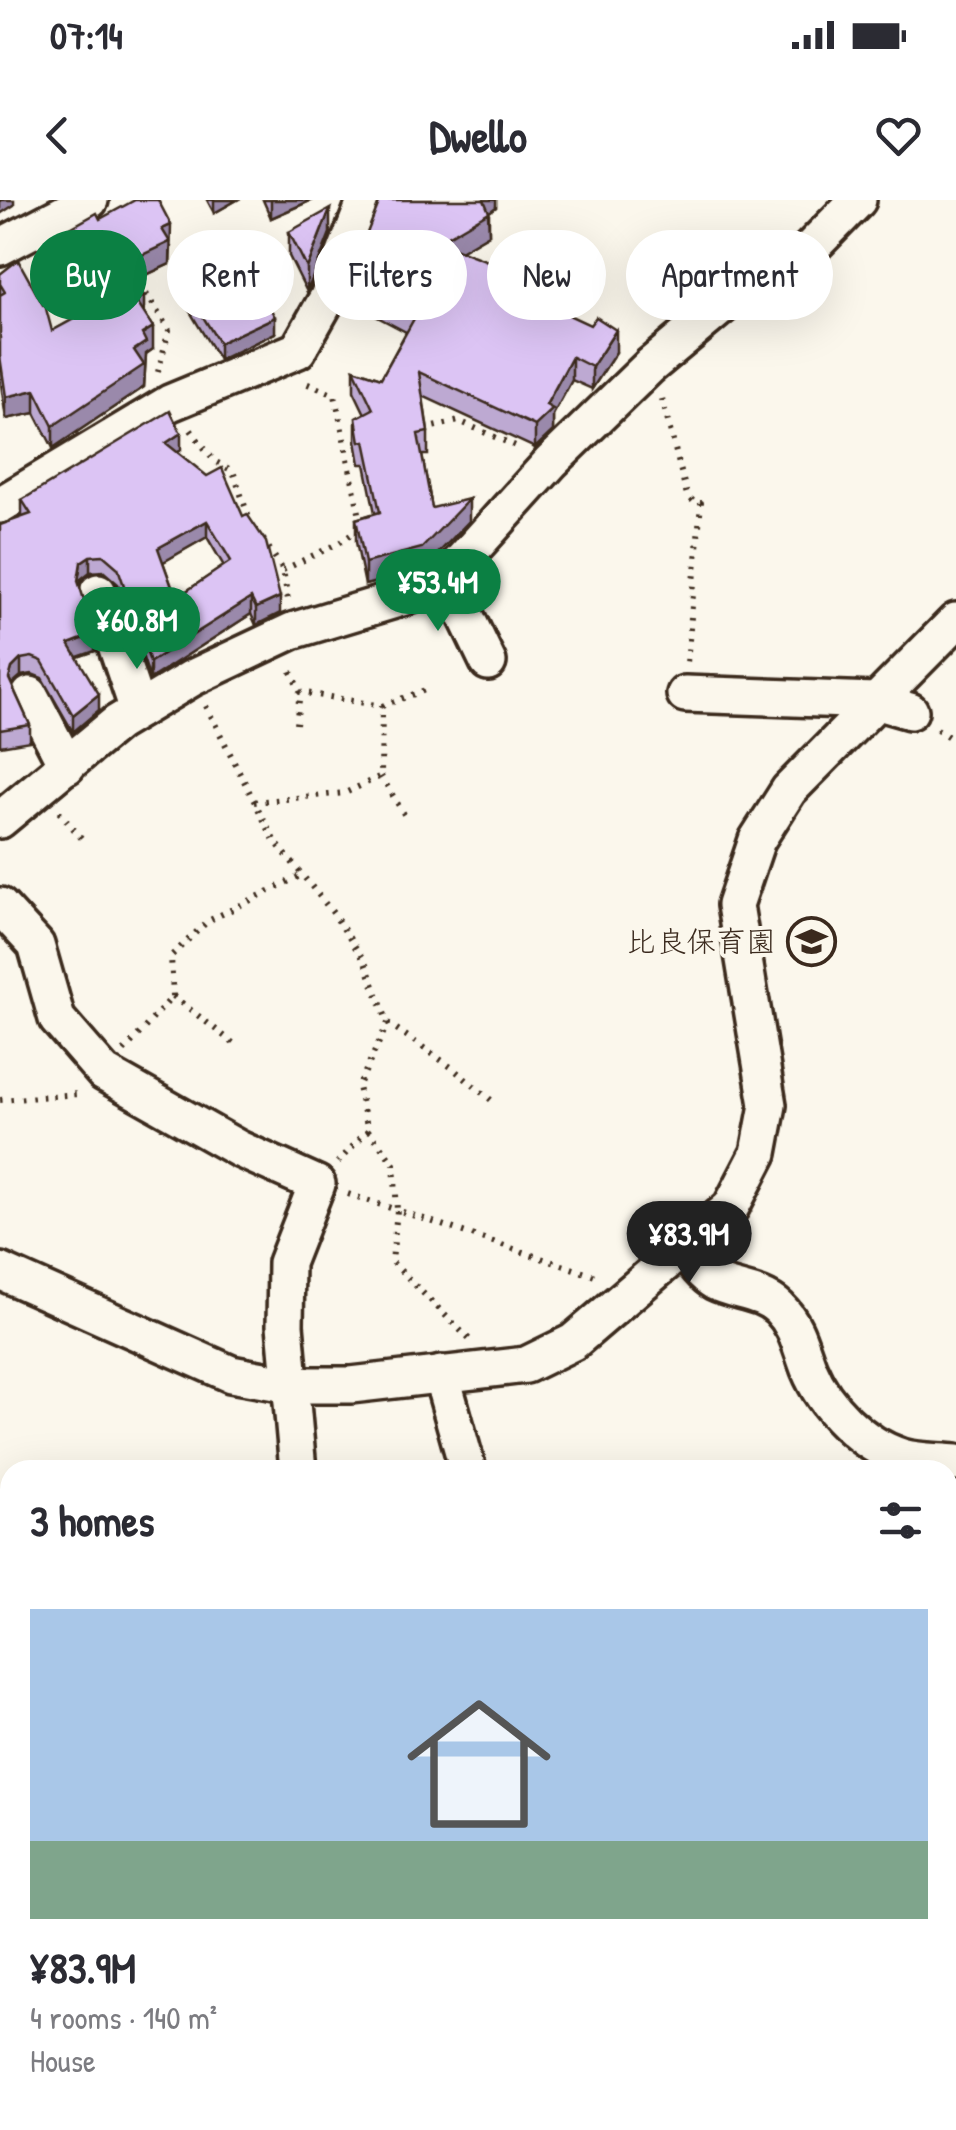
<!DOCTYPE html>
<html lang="en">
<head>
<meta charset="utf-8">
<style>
	body { margin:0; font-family:"Patrick Hand","Klee One",sans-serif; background:#f7f7f7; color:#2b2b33; height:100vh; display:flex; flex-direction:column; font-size:38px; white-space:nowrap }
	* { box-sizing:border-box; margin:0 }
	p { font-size:32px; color:#7c7c81 }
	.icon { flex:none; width:55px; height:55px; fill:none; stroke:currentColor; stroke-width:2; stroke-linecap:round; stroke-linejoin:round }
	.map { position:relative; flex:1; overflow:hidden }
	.sheet { position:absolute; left:0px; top:1260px; width:958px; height:670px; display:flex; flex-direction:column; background:#fff; border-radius:30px 30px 0 0; box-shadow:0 10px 40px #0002 }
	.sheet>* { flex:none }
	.top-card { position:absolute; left:30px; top:30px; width:898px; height:90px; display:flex; gap:20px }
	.price { position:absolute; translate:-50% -85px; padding:0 22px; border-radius:35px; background:#0b8043; color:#fff; font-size:32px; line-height:65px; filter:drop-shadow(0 2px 5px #0008) }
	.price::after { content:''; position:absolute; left:50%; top:60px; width:30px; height:22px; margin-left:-15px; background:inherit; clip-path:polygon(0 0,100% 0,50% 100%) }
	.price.active { background:#222; color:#fff }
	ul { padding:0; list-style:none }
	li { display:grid; align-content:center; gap:20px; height:530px; padding:0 30px }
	li span { display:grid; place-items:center; height:310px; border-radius:0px; color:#555 }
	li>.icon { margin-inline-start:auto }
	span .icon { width:180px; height:180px; fill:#fffc; stroke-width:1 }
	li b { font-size:42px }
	h2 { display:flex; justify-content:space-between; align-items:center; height:120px; padding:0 30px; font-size:42px }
	.chip { padding:0 35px; border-radius:45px; background:#fff; box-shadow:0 10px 40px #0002; font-size:35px; line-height:90px }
	.chip.active { background:#0b8043; color:#fff }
	.status { display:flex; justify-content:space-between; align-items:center; height:70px; padding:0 50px; background:#fff; direction:ltr }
	.status svg { height:28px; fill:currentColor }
	header { display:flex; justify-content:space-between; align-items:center; height:130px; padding:0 30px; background:#fff; font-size:45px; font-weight:700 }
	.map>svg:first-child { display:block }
	.forest { fill:url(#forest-firs); stroke:#728a68; stroke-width:2.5 }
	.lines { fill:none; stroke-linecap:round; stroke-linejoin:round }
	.minor-casing { stroke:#3b2a1e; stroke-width:42 }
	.path { stroke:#3b2a1e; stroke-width:6; stroke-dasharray:2.5 8; stroke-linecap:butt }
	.minor { stroke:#fbf7ec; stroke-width:35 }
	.wall { fill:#bda9d2; stroke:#3b2a1e; stroke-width:2.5; fill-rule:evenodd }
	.shaded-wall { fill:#9a89ab; stroke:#3b2a1e; stroke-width:2.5 }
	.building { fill:#dcc4f4; stroke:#3b2a1e; stroke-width:2.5; fill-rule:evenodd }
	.labels { text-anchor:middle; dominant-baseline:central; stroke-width:8; stroke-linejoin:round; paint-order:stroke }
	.poi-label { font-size:30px; fill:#3b2a1e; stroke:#fbf7ec; text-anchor:end }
</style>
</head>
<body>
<div class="status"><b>07:14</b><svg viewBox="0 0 49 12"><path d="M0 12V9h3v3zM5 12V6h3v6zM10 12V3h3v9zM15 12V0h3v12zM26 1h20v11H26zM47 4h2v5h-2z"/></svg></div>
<header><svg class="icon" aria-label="back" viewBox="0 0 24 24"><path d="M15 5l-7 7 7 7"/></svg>Dwello<svg class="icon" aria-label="heart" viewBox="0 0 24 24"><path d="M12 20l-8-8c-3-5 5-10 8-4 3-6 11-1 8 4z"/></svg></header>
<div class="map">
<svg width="956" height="1930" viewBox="0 0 956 1930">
	<defs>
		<pattern id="forest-firs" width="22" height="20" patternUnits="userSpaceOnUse" patternTransform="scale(2.5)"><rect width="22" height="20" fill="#a9e9b1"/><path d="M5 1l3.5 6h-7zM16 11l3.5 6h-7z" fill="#92c898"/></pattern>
	</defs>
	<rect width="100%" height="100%" fill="#fbf7ec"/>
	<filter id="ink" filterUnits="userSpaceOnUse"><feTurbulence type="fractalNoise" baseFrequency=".01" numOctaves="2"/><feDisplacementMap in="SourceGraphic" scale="20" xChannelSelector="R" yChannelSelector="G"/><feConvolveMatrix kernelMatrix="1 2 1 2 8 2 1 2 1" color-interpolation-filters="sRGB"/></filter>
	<g filter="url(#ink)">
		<polygon class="forest" points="606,1920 881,1920 882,1930 605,1930"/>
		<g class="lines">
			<defs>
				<g id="minor">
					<polyline points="0,47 90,0"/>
					<polyline points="0,305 170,203 298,150 328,97 366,0"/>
					<polyline points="447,377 488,462"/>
					<polyline points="98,392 138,510"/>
					<polyline points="685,494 875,501 910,511"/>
					<polyline points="30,495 67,566"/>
					<polyline points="0,620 117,523 192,478 292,431 438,387 551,262 650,166 734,96 803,56 858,0"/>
					<polyline points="0,706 36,745 57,819 104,873 239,949 317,984 286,1063 285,1125 298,1270"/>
					<path d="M 684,1047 C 693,1060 701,1074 715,1082 C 735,1092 761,1091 779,1108 C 797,1126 800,1146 809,1169 C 824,1206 862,1245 902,1257 C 919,1262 939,1261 956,1263"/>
					<polyline points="0,1071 231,1174 292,1185 351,1185 526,1165 573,1142 731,1007 759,953 768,905 735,705 757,640 789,590 956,421"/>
					<polyline points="441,1174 468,1270"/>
					<polyline points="0,1373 10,1388"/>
					<polyline points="0,1461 10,1454"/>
					<polyline points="0,1550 10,1561"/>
					<polyline points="616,1920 629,1930"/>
					<polyline points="679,1930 686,1920"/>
				</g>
			</defs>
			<use href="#minor" class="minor-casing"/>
			<g class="path">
				<polyline points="135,76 169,130 158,172"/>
				<polyline points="662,199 687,295 695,303 701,303 687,463"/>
				<polyline points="424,229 459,221 520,248"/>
				<polyline points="191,230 214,261 233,271 250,321"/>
				<polyline points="263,339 283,370 288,400"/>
				<polyline points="283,370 339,343 362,327 335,195 303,182"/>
				<polyline points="206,506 274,640 333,713 365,762 388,823 358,887 368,930 338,962"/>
				<polyline points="382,506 425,490"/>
				<polyline points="296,524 300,492"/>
				<polyline points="937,529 956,542"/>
				<polyline points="381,576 407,619"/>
				<polyline points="254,602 345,593 381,576 382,506 300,492 288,465"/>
				<polyline points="59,612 84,641"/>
				<polyline points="173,796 233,843"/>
				<polyline points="388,823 451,867 496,904"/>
				<polyline points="124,851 173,796 171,756 208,721 302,675"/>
				<polyline points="0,900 78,894"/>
				<polyline points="368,930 394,964 397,1010 601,1078"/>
				<polyline points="348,994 397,1010 392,1062 469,1139"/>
				<polyline points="0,1734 10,1746"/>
				<polyline points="97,1920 100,1930"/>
				<polyline points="128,1930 158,1920"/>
			</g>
			<use href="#minor" class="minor"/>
		</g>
		<g class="wall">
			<polygon points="207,0 237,0 214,13"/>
			<polygon points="263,0 312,0 271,18"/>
			<polygon points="496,0 496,7 489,12 489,34 461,50 493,75 545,104 616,152 592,189 572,180 553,215 553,231 535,248 423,196 428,232 428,255 422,255 432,308 469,321 422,370 365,385 356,342 356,319 375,313 365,264 360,264 356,241 356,218 365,214 354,191 354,169 381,178 406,132 349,102 349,79"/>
			<polygon points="100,19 171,47 170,64 135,80 153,149 146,154 144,187 53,248 35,213 6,219 0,178 0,74 52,131 95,107 65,53 65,31"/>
			<polygon points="289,32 330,33 307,92 289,56"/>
			<polygon points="189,94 275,133 219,160 189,110"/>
			<path d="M 181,250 L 177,252 L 280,413 L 256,425 L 251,414 L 150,479 L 118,384 L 103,371 L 90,372 L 81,379 L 80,388 L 95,451 L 77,457 L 99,510 L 73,532 L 42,478 L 32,474 L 21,476 L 12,485 L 30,525 L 30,541 L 0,546 L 0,325 L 22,317 L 22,300 ZM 207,337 L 224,366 L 176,398 L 163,362 Z"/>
		</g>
		<g class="shaded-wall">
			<polygon points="0,0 14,0 14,5 0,14"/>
			<polygon points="214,0 237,0 214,13"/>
			<polygon points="271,0 312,0 271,18"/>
			<polygon points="482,0 496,0 496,7 488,13 489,34 438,64 438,42"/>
			<polygon points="330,9 330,33 307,92 307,68"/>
			<polygon points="171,25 170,64 125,85 125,63 162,29"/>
			<polygon points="144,96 144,119 136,101"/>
			<polygon points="275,117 275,133 219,160 219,143"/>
			<polygon points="153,127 153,149 146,154 144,187 53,248 53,226 134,150 142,134"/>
			<polygon points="616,130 616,152 592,189 592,167"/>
			<polygon points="572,157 572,180 553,215 553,231 535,248 535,226"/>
			<polygon points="35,190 35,213 6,219 6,197"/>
			<polygon points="181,233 181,250 166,260 166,243"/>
			<polygon points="469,299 469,321 422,370 365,385 365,363"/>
			<polygon points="207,321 207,337 158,365 158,348"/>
			<polygon points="90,356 90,372 81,379 78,398 78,381 81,362"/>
			<polygon points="280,397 280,413 256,425 256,408"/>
			<polygon points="251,398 251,414 150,479 150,462"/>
			<polygon points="95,434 95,451 69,460 69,444"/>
			<polygon points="21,459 21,476 12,484 9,479 12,468"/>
			<polygon points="99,494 99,510 73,532 73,515"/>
		</g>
		<g class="building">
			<polygon points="135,0 158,0 171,25 162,29 170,42 125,63 144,96 136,101 153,127 142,134 146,142 134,150 144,165 53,226 35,190 6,197 0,156 0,95 5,92 0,84 0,74 18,60 43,105 45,105 52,131 105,102 65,31 97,13 100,19"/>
			<polygon points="380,0 484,0 489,12 438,42 493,63 488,73 545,97 543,103 590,125 596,117 616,130 592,167 572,157 546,205 553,209 535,226 419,172 428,232 418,234 432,308 469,299 422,348 365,363 356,319 380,312 365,241 360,242 356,218 373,209 354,169 381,178 416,115 349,79"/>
			<polygon points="330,9 307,68 289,32"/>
			<polygon points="245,63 275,117 219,143 189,94"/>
			<path d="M 170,211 L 181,233 L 166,243 L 207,276 L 222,268 L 243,316 L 247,314 L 266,342 L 280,397 L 256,408 L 251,398 L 150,462 L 118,368 L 103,355 L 90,356 L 81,362 L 78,381 L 95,434 L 69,444 L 99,494 L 73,515 L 42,461 L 32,457 L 21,459 L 12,468 L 9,479 L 30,525 L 0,530 L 0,325 L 31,314 L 22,300 ZM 207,321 L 231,361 L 176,398 L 158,348 Z"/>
		</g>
	</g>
	<defs>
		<symbol id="school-ring" viewBox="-11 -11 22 22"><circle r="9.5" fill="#fbf7ec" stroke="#3b2a1e" stroke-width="1.5"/><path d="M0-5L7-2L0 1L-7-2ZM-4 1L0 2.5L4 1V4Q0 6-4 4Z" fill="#3b2a1e"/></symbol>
	</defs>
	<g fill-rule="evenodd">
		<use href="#school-ring" x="784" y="714" width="55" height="55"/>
	</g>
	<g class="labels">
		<g class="poi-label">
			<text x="776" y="741">比良保育園</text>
		</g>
	</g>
</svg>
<b class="price" style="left:438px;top:434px">¥53.4M</b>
<b class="price" style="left:137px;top:472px">¥60.8M</b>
<b class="price active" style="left:689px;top:1086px">¥83.9M</b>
<div class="top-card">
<a class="chip active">Buy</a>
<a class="chip">Rent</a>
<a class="chip">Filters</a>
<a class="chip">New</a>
<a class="chip">Apartment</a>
</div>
<section class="sheet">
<h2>3 homes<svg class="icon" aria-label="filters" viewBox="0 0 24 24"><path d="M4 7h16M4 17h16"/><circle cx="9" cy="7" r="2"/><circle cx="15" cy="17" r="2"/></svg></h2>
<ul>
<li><span style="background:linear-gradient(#a9c7e8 75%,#7fa58c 0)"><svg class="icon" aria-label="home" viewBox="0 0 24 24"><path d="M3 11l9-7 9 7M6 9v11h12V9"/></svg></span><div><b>¥83.9M</b><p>4 rooms · 140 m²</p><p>House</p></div></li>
</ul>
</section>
</div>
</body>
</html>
